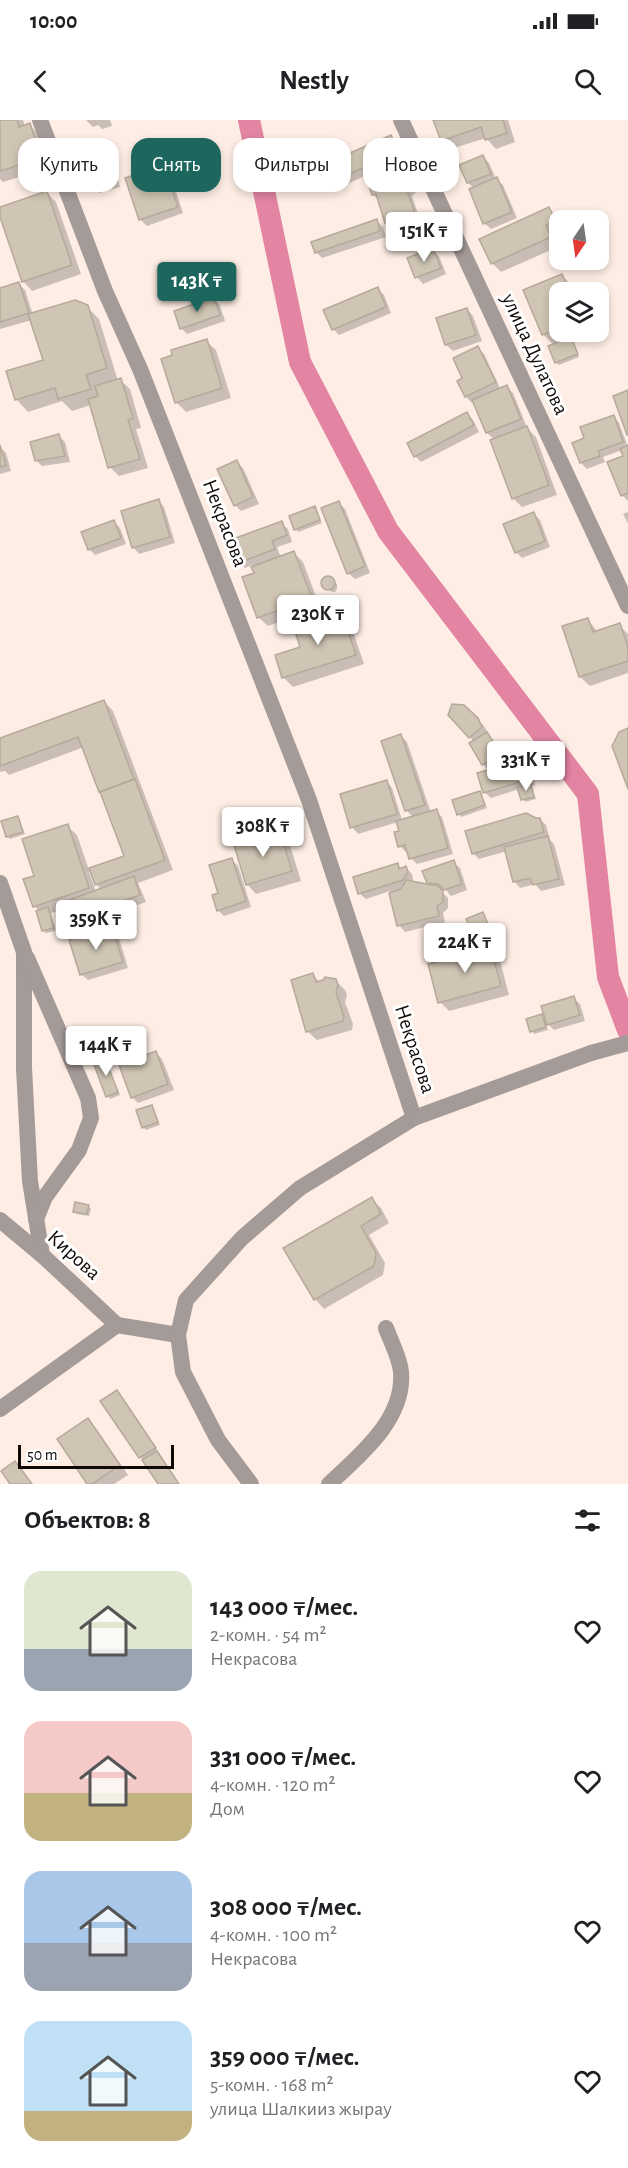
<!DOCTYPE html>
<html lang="ru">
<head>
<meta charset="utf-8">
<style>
	body { margin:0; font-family:"Alegreya Sans",sans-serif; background:#f6f6f6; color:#202124; height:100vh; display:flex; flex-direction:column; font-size:22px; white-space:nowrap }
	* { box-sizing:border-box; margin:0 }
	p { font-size:20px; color:#757577 }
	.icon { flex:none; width:33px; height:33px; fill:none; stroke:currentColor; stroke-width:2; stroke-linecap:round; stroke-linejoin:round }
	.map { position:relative; height:1364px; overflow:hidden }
	.side { display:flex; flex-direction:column; background:#fff; flex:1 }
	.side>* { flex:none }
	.guide { position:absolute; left:18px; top:18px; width:592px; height:54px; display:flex; gap:12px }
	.needle { width:39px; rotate:193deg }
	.tools { position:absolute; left:549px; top:90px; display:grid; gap:12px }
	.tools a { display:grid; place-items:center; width:60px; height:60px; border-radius:12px; background:#fff; box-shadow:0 3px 9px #0003; font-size:30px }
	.scale { position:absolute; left:18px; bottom:15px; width:156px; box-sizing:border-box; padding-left:6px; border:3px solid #100a07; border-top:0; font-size:16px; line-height:21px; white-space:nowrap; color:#100a07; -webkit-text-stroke:4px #fff; paint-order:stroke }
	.price { position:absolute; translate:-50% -51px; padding:0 14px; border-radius:6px; background:#fff; color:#222; font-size:20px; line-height:39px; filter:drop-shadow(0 2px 3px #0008) }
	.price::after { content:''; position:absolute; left:50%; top:36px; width:18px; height:14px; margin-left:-9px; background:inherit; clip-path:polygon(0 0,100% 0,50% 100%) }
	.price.on { background:#1c665e; color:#fff }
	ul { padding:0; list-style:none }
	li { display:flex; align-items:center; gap:18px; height:150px; padding:0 24px }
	li span { display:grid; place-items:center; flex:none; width:168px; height:120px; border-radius:18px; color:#555 }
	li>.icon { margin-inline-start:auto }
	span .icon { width:72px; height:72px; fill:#fffc; stroke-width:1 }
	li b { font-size:26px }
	h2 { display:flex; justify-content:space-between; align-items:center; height:72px; padding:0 24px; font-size:26px }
	.pill { padding:0 21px; border-radius:18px; background:#fff; box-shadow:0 3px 9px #0003; font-size:21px; line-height:54px }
	.pill.on { background:#1c665e; color:#fff }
	.status { display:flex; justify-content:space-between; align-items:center; height:42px; padding:0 30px; background:#fff; direction:ltr }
	.status svg { height:16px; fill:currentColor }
	header { display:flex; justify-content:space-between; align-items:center; height:78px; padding:0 24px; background:#fff; font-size:27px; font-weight:600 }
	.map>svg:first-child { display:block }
	.shadow { fill:#0003; fill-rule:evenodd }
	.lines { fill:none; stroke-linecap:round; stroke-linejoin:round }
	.canal { stroke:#e284a2; stroke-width:22 }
	.building { fill:#d0c5b4; stroke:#b5aa9a; stroke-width:1.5 }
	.minor { stroke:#a49a98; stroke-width:16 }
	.tertiary { stroke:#a49a98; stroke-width:16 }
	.labels { text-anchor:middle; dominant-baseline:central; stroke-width:6; stroke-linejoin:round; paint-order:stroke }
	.street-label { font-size:21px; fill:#100a07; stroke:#fff }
</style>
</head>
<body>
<div class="status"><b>10:00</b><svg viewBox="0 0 49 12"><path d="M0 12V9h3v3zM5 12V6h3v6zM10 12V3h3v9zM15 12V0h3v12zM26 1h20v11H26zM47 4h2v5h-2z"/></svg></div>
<header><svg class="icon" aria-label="back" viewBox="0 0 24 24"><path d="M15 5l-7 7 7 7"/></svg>Nestly<svg class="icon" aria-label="search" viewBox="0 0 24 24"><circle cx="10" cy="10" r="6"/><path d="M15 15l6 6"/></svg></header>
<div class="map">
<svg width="628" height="1364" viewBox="0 0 628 1364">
	<rect width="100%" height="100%" fill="#fdede4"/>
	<g class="shadow">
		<polygon points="0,0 23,0 25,7 30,5 39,15 44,28 36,31 42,50 3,62 0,59"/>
		<polygon points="110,0 112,6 102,9 98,5 93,7 86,0"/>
		<polygon points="435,0 508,0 515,22 496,29 486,18 451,29 442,20"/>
		<polygon points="391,17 397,23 404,39 386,47 387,49 403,44 410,50 416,72 412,76 420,100 392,109 386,103 380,81 373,75 367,55 347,64 341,57 334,42"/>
		<polygon points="483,37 489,43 496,59 503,65 517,98 491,109 484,103 474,68 468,63"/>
		<polygon points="109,42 115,48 120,67 100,73 93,66"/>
		<polygon points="164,47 170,53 183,93 147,106 140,99"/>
		<polygon points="47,73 56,82 81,154 32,171 23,161 0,89"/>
		<polygon points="549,89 560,100 560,115 558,113 555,115 560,126 501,152 492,143"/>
		<polygon points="377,101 383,107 386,117 322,138 316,132"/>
		<polygon points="432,130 439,136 446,154 423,164 417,157"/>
		<polygon points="562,155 571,165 574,172 560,172 560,212 580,212 569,217 573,222 579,237 559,245 556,242 554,225 543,214"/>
		<polygon points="18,163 25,170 33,195 87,187 99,199 118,261 120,260 130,269 141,308 136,309 148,348 119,356 110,347 91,285 72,291 62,281 28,292 16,279 45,241 32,200 0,209 0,169"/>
		<polygon points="377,169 384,175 391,193 339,215 333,209"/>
		<polygon points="213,179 220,185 225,201 187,214 181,208"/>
		<polygon points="467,189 473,196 482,221 453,231 446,225 438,199"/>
		<polygon points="206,221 216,230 231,278 186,292 176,282"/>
		<polygon points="478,228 484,234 501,270 507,267 513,273 526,305 525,306 536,317 557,375 522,387 513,378 494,319 487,313 475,282 472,283 466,277 464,259"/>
		<polygon points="467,294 473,300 479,312 421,342 415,336"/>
		<polygon points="613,296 619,303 628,327 628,381 622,375 625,337 622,330 603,337 605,342 587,349 581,343 586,319"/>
		<polygon points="59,316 65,322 70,342 42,346 36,340"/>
		<polygon points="0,327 6,333 11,351 0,354"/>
		<polygon points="237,342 243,348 259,384 241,391 235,385"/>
		<polygon points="158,381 164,387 175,423 139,434 133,427"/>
		<polygon points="339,383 345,389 370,453 355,459 348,453"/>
		<polygon points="314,388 322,403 298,412 296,409"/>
		<polygon points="628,392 628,403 623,394"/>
		<polygon points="534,394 540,400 550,427 522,438 516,432"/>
		<polygon points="114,402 120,408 126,424 95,435 89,429"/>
		<polygon points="281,403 288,409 292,422 277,427 281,438 294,433 303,442 320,487 268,506 258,497 256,454 252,445 245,448 239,442"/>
		<polygon points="329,457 337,464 337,469 335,472 332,472 323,465 323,461"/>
		<polygon points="341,494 350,503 364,544 293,567 284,558 276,536 302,528"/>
		<polygon points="588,500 598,512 619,505 628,514 628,553 590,566 580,557 564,507"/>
		<path d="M 104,581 L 113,591 L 173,750 L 138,763 L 146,782 L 90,802 L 93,810 L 78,815 L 73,811 L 71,812 L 65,805 L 60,790 L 51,793 L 56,811 L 46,813 L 43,810 L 38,790 L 34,786 L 36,756 L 67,706 L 77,715 L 89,750 L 126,737 L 84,627 L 9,655 L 5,651 L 0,652 L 0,620 ZM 92,751 L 97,765 L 102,770 L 96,772 L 89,752 Z"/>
		<polygon points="450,594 477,599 484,606 505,640 522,635 528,641 535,665 531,666 536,679 525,682 519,669 491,678 484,672 490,651 483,644 474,622"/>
		<polygon points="401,616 407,622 431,693 436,691 442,697 453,734 417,744 411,738 409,732 406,732 400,726 401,712 398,702 358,714 352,707 386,661 392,668 402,700 413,697 407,691 383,622"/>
		<polygon points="479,672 487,688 461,697 459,694"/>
		<polygon points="18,698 25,714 10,719 7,716"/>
		<polygon points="540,699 546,705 550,720 554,724 565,765 541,771 535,764 520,768 514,761 507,731 479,739 473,733"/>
		<polygon points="280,713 289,722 301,761 256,774 247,764"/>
		<polygon points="231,739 238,746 251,787 224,796 218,790 220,774"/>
		<polygon points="453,742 460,748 467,770 451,776 446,770 439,769 448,778 448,788 443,793 445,802 405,812 399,805 390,771 366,779 359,773 397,744 402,749 406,748 412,754 413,759 411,763 432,767 428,762"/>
		<polygon points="483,794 491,810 476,816 473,813"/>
		<polygon points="111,808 118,815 128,848 88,860 81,854"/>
		<polygon points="488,824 498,833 509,875 449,891 440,882 477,833"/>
		<polygon points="313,855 320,863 335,860 345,870 347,875 345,882 353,904 352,910 317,920 307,911"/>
		<polygon points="573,878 580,884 585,901 554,910 545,901 548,910 534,914 532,911 541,895 547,902"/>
		<polygon points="156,933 162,939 174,970 138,983 132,977"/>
		<polygon points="105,939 120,975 110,979 108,976"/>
		<polygon points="152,986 160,1005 146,1010 143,1007"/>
		<polygon points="371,1079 381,1088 389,1103 369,1115 385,1143 383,1155 324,1189 315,1179"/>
		<polygon points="88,1086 91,1089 89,1096 77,1094 74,1091"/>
		<polygon points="117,1272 123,1278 179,1364 160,1364 102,1282"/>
		<polygon points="88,1300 97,1310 128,1355 114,1364 89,1364"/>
	</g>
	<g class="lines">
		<polyline class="canal" points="249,0 300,242 388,411 588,674 608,857 628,910"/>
	</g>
	<g class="building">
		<polygon points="0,0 17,0 19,7 30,3 35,19 27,22 33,41 0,51"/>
		<polygon points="433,0 503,0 507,13 485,20 481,7 441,21"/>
		<polygon points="391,15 399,33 339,58 332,41"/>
		<polygon points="483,35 491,54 467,63 459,45"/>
		<polygon points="109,40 115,60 92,67 86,47"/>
		<polygon points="404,42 411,66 407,70 415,94 385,103 376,74 372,75 365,54"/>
		<polygon points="164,45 178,87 139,100 125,58"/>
		<polygon points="497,57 512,92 483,104 469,69"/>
		<polygon points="47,71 72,145 22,162 0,97 0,87"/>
		<polygon points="549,87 556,101 546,105 551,117 491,144 479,119"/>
		<polygon points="377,99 380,111 315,133 311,122"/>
		<polygon points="433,128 441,148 415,158 407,138"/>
		<polygon points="562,154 570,172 560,172 560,208 542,215 523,170"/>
		<polygon points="19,162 29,193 0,202 0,168"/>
		<polygon points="378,167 386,187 332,210 323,190"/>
		<polygon points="214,177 220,195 180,209 174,191"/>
		<polygon points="75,180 88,185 107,248 86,255 91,269 58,279 55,268 15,280 6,251 43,240 28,194"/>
		<polygon points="467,188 476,215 445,225 436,198"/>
		<polygon points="571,217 578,234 555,243 548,226"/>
		<polygon points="207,219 222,268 175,283 161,239 172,235 171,230"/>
		<polygon points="478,226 496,262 465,277 457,261 462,258 453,238"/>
		<polygon points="121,258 133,298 128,300 140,339 108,348 88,279 98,276 95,266"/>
		<polygon points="507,265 521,299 486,313 472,280"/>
		<polygon points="628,270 628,315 627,315 613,276"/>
		<polygon points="467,292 474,305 414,337 407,323"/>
		<polygon points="614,295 623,322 598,331 600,336 580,343 572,323 584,318 580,307"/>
		<polygon points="527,306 549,365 512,379 490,320"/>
		<polygon points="59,314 65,336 35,341 30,322"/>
		<polygon points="0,325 6,345 0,347"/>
		<polygon points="628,325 628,373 621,376 607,342 623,336 620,329"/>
		<polygon points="237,340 253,377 234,386 217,349"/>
		<polygon points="159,379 170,417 132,428 121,391"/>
		<polygon points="339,381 365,446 347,454 321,388"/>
		<polygon points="315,386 320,400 294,410 289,396"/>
		<polygon points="534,392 545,421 515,433 503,404"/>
		<polygon points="114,400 121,418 88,430 81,412"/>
		<polygon points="282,401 287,415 272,421 275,429 238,443 230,420"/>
		<polygon points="294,431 312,478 257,498 242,457 254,453 251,447"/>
		<circle cx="328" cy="463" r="7"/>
		<polygon points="342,492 356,535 282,558 275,535 300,527 294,508"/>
		<polygon points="588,498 593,512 620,503 628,528 628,541 579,557 562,506"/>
		<polygon points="104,580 134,659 99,672 78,617 0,646 0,618"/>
		<polygon points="452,584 464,585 478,598 482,607 469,618 448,595"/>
		<polygon points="628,608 628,669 612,626 619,612"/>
		<polygon points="487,612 501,634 482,645 469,623"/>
		<polygon points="401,614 425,685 405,691 381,621"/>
		<polygon points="522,633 530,659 483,673 477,653 491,649 489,643"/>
		<polygon points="135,659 165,740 95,765 89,748 124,736 100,672"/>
		<polygon points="387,660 397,694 350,708 340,674"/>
		<polygon points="531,664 534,677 521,680 517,667"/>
		<polygon points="480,671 485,685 457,695 452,680"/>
		<polygon points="437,689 448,728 409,739 405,725 398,727 394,712 399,711 396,701"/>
		<polygon points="526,693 536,698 540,698 544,712 472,734 465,711"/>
		<polygon points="18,696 23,712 6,717 1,701"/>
		<polygon points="68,704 89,768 33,787 23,759 34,756 22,719"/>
		<polygon points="280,711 292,751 246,765 234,725"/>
		<polygon points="548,716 559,759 533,765 530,758 513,762 504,727"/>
		<polygon points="232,738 246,781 217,791 212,775 218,773 209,745"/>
		<polygon points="454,740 462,764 444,770 438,764 427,763 422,751"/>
		<polygon points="398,743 399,749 406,746 408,752 403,760 358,774 353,757"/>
		<polygon points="134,756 140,775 85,795 88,804 70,810 68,804 64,806 56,785"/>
		<polygon points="406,760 438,766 443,771 443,782 437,786 439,796 397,806 389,773 401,769"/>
		<polygon points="48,787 54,808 42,811 36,791"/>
		<polygon points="483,792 489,807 472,814 466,799"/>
		<polygon points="112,807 123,842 80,855 69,820"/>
		<polygon points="489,822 501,866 438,883 428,844 475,832 474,826"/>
		<polygon points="313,853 316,862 323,860 325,857 336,859 338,865 336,872 344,897 343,901 306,912 291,860"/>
		<polygon points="574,876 580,895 547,905 541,886"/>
		<polygon points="542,894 546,907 530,912 526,899"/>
		<polygon points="156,931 168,964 131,978 119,945"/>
		<polygon points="105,938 118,972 106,977 93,942"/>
		<polygon points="152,985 158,1002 142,1008 136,990"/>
		<polygon points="372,1077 381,1094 361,1106 376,1133 374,1146 314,1180 283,1128"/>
		<polygon points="75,1082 89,1085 87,1094 73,1092"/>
		<polygon points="117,1270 156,1328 139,1338 100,1281"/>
		<polygon points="88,1298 120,1345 92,1364 87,1364 57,1319"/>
		<polygon points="157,1331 179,1364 158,1364 142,1340"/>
		<polygon points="15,1341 32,1364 10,1364 1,1351"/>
	</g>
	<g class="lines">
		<g class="minor">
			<polyline points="40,0 105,171 140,249 309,680 414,998"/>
			<polyline points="401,0 628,486"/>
			<polyline points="0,763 24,832 24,948 30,1061 42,1135"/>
			<polyline points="27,838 88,978 91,998 79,1030 45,1077 36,1099"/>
			<polyline points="591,933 628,923"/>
			<polyline points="0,1100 42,1135 117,1205"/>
			<polyline points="117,1205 178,1215"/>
			<polyline points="0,1289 117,1205"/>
			<path d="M 329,1364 C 360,1335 405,1299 401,1252 C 400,1238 391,1222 386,1208"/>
		</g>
		<polyline class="tertiary" points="251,1364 218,1320 183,1252 178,1215 186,1180 242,1118 300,1068 414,998 591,933"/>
	</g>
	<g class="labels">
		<g class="street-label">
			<text transform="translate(535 234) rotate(65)">улица Дулатова</text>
			<text transform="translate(225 403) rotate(69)">Некрасова</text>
			<text transform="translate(415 929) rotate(72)">Некрасова</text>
			<text transform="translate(74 1135) rotate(42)">Кирова</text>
		</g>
	</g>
</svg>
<div class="tools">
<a><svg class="needle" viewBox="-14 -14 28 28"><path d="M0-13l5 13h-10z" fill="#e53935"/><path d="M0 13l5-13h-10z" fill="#757577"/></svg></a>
<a><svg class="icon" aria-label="layers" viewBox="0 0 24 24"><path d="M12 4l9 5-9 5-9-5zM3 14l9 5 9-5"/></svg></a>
</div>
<div class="scale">50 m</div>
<b class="price" style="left:424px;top:143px">151K ₸</b>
<b class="price on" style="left:197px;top:193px">143K ₸</b>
<b class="price" style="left:318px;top:526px">230K ₸</b>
<b class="price" style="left:526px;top:672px">331K ₸</b>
<b class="price" style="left:263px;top:738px">308K ₸</b>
<b class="price" style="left:96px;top:831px">359K ₸</b>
<b class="price" style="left:465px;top:854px">224K ₸</b>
<b class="price" style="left:106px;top:957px">144K ₸</b>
<div class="guide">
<a class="pill">Купить</a>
<a class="pill on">Снять</a>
<a class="pill">Фильтры</a>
<a class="pill">Новое</a>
</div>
</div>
<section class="side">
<h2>Объектов: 8<svg class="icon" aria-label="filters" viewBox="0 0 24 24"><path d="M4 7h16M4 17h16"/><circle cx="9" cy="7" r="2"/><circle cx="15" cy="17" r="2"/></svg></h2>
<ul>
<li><span style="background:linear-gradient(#dfe7d0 65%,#9aa5b1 0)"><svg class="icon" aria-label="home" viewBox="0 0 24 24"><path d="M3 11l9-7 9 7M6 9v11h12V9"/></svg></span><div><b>143 000 ₸/мес.</b><p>2-комн. · 54 m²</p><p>Некрасова</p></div><svg class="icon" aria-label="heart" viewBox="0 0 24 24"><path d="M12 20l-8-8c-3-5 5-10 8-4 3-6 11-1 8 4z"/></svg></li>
<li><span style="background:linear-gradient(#f6c9c9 60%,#c2b280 0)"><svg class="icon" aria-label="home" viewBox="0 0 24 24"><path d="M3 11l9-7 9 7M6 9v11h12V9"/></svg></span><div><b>331 000 ₸/мес.</b><p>4-комн. · 120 m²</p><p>Дом</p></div><svg class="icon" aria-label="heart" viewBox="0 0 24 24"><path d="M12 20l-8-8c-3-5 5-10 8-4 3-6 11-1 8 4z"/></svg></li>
<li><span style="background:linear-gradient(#a9c7e8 60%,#9aa5b1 0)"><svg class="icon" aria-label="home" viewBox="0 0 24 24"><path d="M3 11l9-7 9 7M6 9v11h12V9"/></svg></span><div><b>308 000 ₸/мес.</b><p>4-комн. · 100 m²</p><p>Некрасова</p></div><svg class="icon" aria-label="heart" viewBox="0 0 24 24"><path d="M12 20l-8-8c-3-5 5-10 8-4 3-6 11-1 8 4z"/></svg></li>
<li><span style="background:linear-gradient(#bfe0f5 75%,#c2b280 0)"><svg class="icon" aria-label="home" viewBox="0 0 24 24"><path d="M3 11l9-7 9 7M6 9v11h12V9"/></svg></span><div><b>359 000 ₸/мес.</b><p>5-комн. · 168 m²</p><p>улица Шалкииз жырау</p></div><svg class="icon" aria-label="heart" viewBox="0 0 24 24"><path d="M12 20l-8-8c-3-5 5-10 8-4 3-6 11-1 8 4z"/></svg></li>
</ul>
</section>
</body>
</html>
